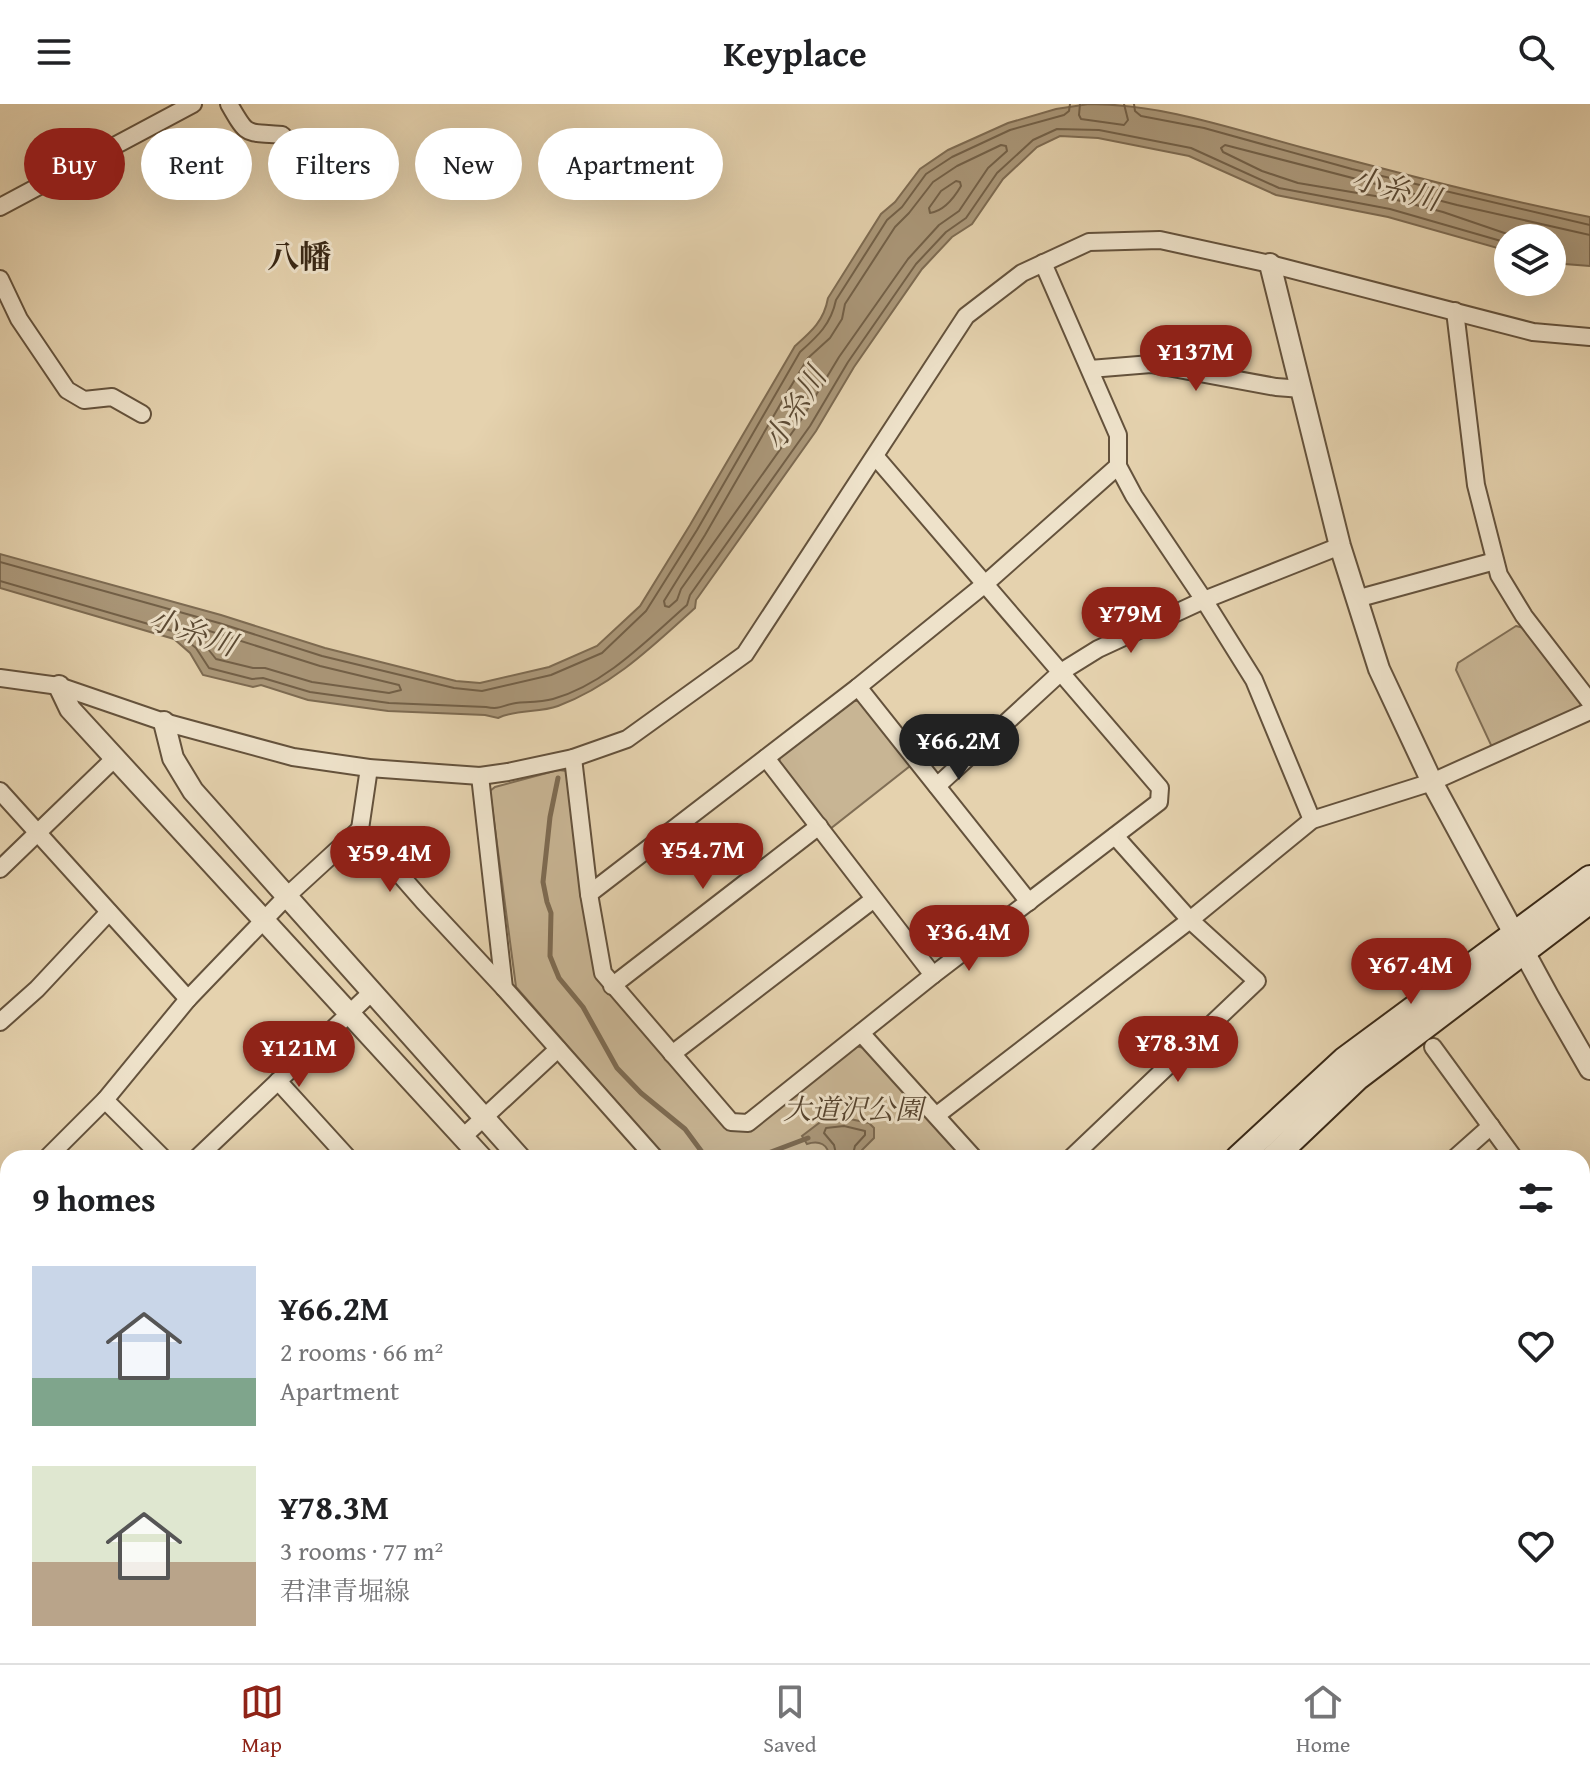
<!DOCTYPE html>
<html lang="en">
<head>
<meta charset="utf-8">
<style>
	body { margin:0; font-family:"Gentium Book Plus","Noto Serif JP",serif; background:#f6f6f6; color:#202124; height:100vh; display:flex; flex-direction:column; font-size:30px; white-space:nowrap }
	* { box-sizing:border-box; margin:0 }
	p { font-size:26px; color:#757577 }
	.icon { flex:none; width:44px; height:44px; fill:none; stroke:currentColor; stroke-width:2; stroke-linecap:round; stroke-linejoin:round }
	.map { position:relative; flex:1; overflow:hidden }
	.details { position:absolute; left:0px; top:1046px; width:1590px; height:514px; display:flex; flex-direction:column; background:#fff; border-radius:24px 24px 0 0; box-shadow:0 8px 32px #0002 }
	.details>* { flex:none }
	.hud { position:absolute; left:24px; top:24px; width:800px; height:72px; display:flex; gap:16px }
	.fabs { position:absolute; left:1494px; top:120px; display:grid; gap:16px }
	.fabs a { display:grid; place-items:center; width:72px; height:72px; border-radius:50%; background:#fff; box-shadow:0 8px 32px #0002; font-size:40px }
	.price { position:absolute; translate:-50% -68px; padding:0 18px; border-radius:28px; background:#8f2418; color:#fff; font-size:26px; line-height:52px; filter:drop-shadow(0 2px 4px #0008) }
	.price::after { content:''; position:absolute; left:50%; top:48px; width:24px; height:18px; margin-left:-12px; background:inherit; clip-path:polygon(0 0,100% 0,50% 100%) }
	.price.on { background:#222; color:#fff }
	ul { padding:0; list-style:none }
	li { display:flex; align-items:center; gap:24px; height:200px; padding:0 32px }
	li span { display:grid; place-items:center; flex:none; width:224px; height:160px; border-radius:0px; color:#555 }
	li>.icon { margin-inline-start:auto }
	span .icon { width:96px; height:96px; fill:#fffc; stroke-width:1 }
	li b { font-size:34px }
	h2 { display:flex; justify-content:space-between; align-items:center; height:96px; padding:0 32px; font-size:34px }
	.tag { padding:0 28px; border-radius:36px; background:#fff; box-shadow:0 8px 32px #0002; font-size:28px; line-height:72px }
	.tag.on { background:#8f2418; color:#fff }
	header { display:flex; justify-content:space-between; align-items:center; height:104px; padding:0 32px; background:#fff; font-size:36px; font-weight:600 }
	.dock { display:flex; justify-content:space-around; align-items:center; height:112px; border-top:2px solid #e0e0e0; background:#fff; font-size:22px; color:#757577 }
	.dock a { display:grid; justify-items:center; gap:4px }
	.dock .on { color:#8f2418 }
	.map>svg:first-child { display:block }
	.green { fill:#c8b594; stroke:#806e55; stroke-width:2 }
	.water { fill:#ab987a; stroke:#7d6b52; stroke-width:2 }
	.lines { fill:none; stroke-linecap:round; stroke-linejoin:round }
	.shore { stroke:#726048; stroke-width:2 }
	.stream { stroke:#7d6b52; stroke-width:5 }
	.minor-casing { stroke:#64523c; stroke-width:20 }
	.tertiary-casing { stroke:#64523c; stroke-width:24 }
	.secondary-casing { stroke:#392816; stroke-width:28 }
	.minor { stroke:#eee2ca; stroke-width:16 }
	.tertiary { stroke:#eee2ca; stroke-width:20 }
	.secondary { stroke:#eee2ca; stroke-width:24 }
	.labels { text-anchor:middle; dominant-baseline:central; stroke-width:6; stroke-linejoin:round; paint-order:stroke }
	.park-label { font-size:28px; font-style:italic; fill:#56442f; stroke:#eee2ca }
	.water-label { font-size:30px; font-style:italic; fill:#5b4a34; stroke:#eee2ca }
	.quarter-label { font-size:32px; font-weight:bold; fill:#392816; stroke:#eee2ca }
</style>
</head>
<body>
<header><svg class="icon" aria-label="menu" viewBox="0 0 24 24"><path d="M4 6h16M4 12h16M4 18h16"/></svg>Keyplace<svg class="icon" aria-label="search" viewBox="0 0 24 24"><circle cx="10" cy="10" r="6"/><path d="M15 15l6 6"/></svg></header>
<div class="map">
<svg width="1590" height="1559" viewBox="0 0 1590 1559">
	<rect width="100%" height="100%" fill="#e5d2ae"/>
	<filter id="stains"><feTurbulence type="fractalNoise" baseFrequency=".0025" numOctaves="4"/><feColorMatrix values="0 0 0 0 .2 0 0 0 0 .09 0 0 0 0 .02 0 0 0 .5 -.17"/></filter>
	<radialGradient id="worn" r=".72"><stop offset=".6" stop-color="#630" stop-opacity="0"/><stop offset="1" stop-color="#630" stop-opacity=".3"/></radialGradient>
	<g class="green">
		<polygon points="1516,522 1524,524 1582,595 1580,604 1499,643 1491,641 1456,566 1458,559"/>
		<polygon points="854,597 861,597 910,662 830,725 779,659 780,653"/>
		<polygon points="558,666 567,667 597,872 732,1026 854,942 865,944 965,1054 666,1054 516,883 490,687 495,683"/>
		<polygon points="1206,1552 1424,1552 1431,1559 1214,1559"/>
	</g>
	<g class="water">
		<path d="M 1089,0 C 1163,0 1233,25 1304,44 C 1399,69 1494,94 1590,113 L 1590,162 L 1552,159 L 1552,134 L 1508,134 L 1508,147 L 1388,113 L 1276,91 L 1189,52 L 1098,34 L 1060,32 L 1037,43 L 1003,75 L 972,120 L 952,133 L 922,165 L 854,263 L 816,327 L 696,496 L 695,504 C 653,542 612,582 558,602 C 539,609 517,605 498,614 L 485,611 L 388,607 L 308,596 L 261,581 L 253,583 L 203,571 L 190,549 L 174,535 L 0,484 L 0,450 L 221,511 L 325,544 L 456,577 L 480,579 L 549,563 L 597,542 L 640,502 L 690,421 L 795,242 C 811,228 824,217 828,194 L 881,110 L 895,98 L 920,65 L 948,46 L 1008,19 L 1056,5 Z"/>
		<path d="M 845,1014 L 869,1019 L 874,1024 L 874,1034 L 862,1046 L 859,1054 L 829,1054 C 829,1040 819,1036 807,1040 L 802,1032 L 823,1016 Z"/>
	</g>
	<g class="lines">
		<g class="shore">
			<polyline points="1080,0 1079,11 1081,15 1124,21 1128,16 1124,0"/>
			<polyline points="1134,0 1135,7 1141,12 1204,24 1352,65 1590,121"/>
			<polygon points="1001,41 1006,42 1007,47 988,64 959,107 939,121 908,155 839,253 801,316 681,485 677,496 669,503 665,502 664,497 705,431 788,287 808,254 830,234 842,215 845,200 895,123 909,109 933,78 957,62"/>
			<path d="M 956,77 L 960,78 L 961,82 C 954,94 944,107 930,109 L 929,104 L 941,87 Z"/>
			<polyline points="1519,134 1443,108 1393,95 1298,79 1262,67 1223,48 1221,44 1225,41 1457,101 1590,131"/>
			<path d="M 0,458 L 219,519 L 322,552 L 454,584 L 482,587 L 551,571 L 602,549 L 646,507 L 697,426 L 800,248 C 818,232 831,220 836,196 L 887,116 L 902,103 L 926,70 L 952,53 L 1010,26 L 1064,11 L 1069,7 L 1070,0"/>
			<path d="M 0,477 L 176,528 L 196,544 L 209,564 L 252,575 L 263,574 L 310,588 L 389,599 L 486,603 C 501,606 502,601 516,599 C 528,598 542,598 553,595 C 606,580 647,536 687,501 L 690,491 L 810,322 L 848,258 L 916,160 L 946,128 L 966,114 L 997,69 L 1033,36 L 1057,25 L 1099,26 L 1191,44 L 1279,84 L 1390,105 L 1508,139"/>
			<polygon points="200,524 320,562 399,581 401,586 389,589 312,578 265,564 253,564 216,555 196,530 196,526"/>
			<polyline points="837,1054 834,1041 824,1029 826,1024 844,1022 865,1027 865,1031 855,1042 852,1054"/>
		</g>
		<g class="stream">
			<polyline points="558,674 550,713 543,778 547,798 551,809 550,852 554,862 559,874 583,903 617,964 641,989 685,1025 702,1048 711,1054"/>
			<polyline points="755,1054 808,1034"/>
			<polyline points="1250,1552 1258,1559"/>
		</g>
		<defs>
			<g id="minor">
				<path d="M 229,0 C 249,35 245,27 282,31 L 291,40"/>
				<polyline points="0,103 193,0"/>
				<polyline points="1043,159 1118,331 1118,362 1134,392 1204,496 1254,576 1312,716"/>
				<polyline points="0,175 19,215 67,286 84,296 112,293 142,310"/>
				<polyline points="1455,207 1476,381 1499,471 1524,512 1590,598"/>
				<polyline points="1090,265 1151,260 1276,283 1302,285"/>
				<polyline points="1356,495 1495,457"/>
				<polyline points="0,574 59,582 164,618 293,653 369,664 480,672 508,668 573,654 627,635 745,550 966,212 1022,169 1089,138 1160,136 1270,160 1533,228 1590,233"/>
				<polyline points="858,583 1029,798"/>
				<polyline points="573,654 589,790 603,869 731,1018 748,1019 933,871 1159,698 1160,684 875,352"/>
				<polyline points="766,654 933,871"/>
				<polyline points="369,664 360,725 423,797 504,884"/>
				<polyline points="480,672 504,884 655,1054"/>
				<polyline points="937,682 1061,568 1098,545 1204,496 1340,442"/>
				<polyline points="0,687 188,895"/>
				<polyline points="0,765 115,654"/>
				<polyline points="589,790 858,583 985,480 1118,362"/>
				<polyline points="612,882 819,722"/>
				<polyline points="0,918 37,885 109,808"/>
				<polyline points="861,929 974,1054"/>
				<polyline points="1433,943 1514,1054"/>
				<polyline points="672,950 874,795"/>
				<polyline points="278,977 348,1054"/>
				<polyline points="105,996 163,1054"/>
				<polyline points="937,1011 1190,816 1312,716 1432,678 1590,607"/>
				<polyline points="463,1033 558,945"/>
				<polyline points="47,1054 105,996 188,895 288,791 360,725"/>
				<polyline points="197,1054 373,887"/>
				<polyline points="1071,1054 1257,877 1190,816 1115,732"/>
				<polyline points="1455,1054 1491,1022"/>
				<polyline points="0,1101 8,1093"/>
				<polyline points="1582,1147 1590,1158"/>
				<polyline points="1582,1210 1590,1204"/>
				<polyline points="0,1242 8,1234"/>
				<polyline points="1582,1300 1590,1294"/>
				<polyline points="1582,1398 1590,1392"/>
				<polyline points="1582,1439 1590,1450"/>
				<polyline points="1582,1534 1590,1528"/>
				<polyline points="1198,1552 1205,1559"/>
				<polyline points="1432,1552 1438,1559"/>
				<polyline points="445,1559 453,1552"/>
				<polyline points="1550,1559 1559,1552"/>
			</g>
			<g id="tertiary">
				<polyline points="1270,160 1340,442 1379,565 1432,678 1548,892 1590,965"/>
				<polyline points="59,582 70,605 482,1054"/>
				<polyline points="164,618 173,654 193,687 520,1054"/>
				<polyline points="0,1290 8,1298"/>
				<polyline points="938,1552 944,1559"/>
				<polyline points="969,1552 975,1559"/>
				<polyline points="250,1559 257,1552"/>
			</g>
			<g id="secondary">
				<polyline points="1238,1054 1344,956 1590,774"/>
				<polyline points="1273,1054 1357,974 1590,797"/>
				<polyline points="719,1559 726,1552"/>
				<polyline points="744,1559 751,1552"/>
			</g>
		</defs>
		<use href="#minor" class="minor-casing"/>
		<use href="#tertiary" class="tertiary-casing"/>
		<use href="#secondary" class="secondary-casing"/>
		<use href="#minor" class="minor"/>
		<use href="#tertiary" class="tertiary"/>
		<use href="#secondary" class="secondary"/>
	</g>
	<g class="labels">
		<g class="park-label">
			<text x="853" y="1004">大道沢公園</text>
		</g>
		<g class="water-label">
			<text transform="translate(1396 84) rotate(15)">小糸川</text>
			<text transform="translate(794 304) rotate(-58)">小糸川</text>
			<text transform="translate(193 527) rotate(19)">小糸川</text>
		</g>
		<g class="quarter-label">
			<text x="299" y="152">八幡</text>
		</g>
	</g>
	<rect width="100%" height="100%" filter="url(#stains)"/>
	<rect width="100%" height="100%" fill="url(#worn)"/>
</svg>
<div class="fabs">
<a><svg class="icon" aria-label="layers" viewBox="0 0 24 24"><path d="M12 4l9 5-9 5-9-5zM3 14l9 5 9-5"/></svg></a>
</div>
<b class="price" style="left:1196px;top:289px">¥137M</b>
<b class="price" style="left:1131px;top:551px">¥79M</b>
<b class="price on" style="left:959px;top:678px">¥66.2M</b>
<b class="price" style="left:703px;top:787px">¥54.7M</b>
<b class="price" style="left:390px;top:790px">¥59.4M</b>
<b class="price" style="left:969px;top:869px">¥36.4M</b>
<b class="price" style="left:1411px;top:902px">¥67.4M</b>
<b class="price" style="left:1178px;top:980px">¥78.3M</b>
<b class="price" style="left:299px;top:985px">¥121M</b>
<div class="hud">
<a class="tag on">Buy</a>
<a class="tag">Rent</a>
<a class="tag">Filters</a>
<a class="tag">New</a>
<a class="tag">Apartment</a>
</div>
<section class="details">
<h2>9 homes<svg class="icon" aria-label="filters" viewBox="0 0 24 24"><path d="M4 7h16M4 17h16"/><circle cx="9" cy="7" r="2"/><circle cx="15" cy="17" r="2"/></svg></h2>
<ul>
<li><span style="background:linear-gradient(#c9d6e8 70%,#7fa58c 0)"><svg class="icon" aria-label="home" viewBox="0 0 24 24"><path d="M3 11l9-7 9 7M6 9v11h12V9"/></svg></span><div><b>¥66.2M</b><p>2 rooms · 66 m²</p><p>Apartment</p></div><svg class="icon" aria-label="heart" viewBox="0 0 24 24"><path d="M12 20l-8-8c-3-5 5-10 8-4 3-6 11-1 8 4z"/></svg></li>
<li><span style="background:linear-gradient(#dfe7d0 60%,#b9a48a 0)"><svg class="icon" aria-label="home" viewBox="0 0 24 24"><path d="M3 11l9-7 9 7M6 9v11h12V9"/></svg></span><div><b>¥78.3M</b><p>3 rooms · 77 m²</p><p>君津青堀線</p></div><svg class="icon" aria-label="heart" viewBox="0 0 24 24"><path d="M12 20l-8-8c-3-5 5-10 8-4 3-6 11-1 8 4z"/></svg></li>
</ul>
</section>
</div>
<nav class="dock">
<a class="on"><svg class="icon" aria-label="map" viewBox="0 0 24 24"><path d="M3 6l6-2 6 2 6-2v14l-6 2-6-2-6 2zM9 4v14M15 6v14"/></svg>Map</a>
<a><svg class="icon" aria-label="saved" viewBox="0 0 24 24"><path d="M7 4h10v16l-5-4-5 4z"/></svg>Saved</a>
<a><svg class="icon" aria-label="home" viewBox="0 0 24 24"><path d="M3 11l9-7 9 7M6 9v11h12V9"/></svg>Home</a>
</nav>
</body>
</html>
